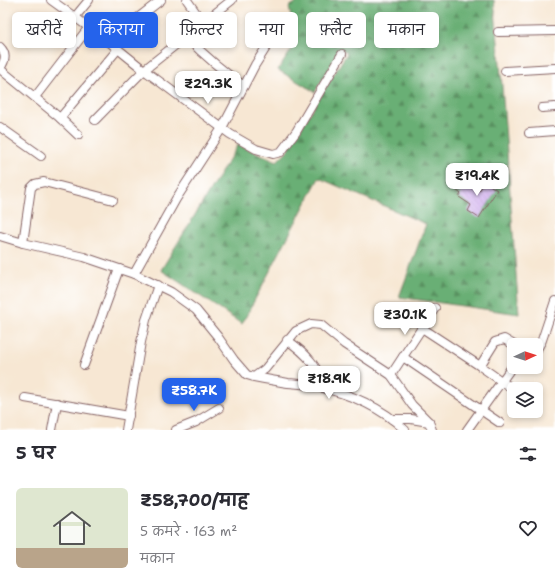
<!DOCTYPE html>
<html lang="hi">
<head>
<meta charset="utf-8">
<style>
	body { margin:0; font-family:"Shantell Sans","Playpen Sans Deva",sans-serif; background:#f2f2f3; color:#2b2b33; height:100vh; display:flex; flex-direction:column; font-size:15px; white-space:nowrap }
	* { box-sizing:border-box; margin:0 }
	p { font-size:13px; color:#7c7c81 }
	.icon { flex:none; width:22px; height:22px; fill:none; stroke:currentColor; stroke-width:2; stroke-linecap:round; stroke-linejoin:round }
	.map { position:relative; height:430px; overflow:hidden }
	.side { display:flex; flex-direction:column; background:#fff; flex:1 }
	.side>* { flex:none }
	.banner { position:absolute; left:12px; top:12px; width:531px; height:36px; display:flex; gap:8px }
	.needle { width:26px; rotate:87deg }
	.fabs { position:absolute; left:507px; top:338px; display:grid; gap:8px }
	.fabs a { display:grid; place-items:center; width:36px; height:36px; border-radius:6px; background:#fff; box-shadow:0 2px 6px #0003; font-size:20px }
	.price { position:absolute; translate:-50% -34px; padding:0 9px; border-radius:8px; background:#fff; color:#222; font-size:13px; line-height:26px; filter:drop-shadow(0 1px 2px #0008) }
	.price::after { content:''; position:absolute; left:50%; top:24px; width:12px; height:9px; margin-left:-6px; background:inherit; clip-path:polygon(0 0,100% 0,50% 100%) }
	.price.on { background:#2563eb; color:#fff }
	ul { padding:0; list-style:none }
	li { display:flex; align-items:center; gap:12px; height:100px; padding:0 16px }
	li+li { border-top:1px solid #e1e1e2 }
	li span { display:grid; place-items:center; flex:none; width:112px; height:80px; border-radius:6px; color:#555 }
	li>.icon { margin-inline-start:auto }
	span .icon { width:48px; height:48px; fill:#fffc; stroke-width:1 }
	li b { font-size:17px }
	h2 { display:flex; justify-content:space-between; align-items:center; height:48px; padding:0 16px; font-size:17px }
	.tag { padding:0 14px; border-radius:6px; background:#fff; box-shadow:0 2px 6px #0003; font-size:14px; line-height:36px }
	.tag.on { background:#2563eb; color:#fff }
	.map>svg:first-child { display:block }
	.forest { fill:url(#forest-firs); stroke:#5a6750 }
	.building { fill:url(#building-back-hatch) }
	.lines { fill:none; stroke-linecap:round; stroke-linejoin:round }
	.minor-casing { stroke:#876566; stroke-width:10 }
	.minor { stroke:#fff; stroke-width:8 }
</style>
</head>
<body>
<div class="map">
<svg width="555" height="430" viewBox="0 0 555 430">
	<defs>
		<pattern id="forest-firs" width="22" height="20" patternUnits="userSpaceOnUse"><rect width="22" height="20" fill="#69af74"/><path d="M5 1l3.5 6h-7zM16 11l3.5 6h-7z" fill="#588e5f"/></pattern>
		<pattern id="building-back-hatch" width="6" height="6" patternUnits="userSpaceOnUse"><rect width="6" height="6" fill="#d4b4f0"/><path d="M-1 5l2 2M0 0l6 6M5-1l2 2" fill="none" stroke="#b89ace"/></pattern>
	</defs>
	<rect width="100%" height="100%" fill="#fff"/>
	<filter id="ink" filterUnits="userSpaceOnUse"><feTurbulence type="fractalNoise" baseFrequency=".025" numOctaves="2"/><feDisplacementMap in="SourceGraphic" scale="8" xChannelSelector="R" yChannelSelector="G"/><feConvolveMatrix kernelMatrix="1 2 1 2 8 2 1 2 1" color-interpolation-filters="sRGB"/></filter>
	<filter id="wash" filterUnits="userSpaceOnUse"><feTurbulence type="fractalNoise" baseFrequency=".012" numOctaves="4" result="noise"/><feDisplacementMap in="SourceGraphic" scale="16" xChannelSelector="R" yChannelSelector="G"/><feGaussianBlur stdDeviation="0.9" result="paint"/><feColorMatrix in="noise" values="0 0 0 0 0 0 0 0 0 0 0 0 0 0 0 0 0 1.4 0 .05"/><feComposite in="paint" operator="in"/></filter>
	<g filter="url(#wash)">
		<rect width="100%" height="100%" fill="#f7e7d3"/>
		<polygon class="forest" points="300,0 494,0 502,85 519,314 399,297 426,224 319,178 242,324 161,270 238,145 277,161 287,151 347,53 341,49 315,92 278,70 296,43 289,7"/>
		<g id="blocks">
			<polygon class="building" points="485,182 497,190 479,218 468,211 471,205 459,197 461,194 455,189 459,183 465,187 467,184 479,191"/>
		</g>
	</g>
	<g filter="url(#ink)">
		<use href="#blocks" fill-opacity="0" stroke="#876566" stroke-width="1"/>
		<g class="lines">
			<defs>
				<g id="minor">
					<polyline points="51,0 108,41 144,70 230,134 256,149 273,154 281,152 296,132 342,54"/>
					<polyline points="187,0 203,23"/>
					<polyline points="75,17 89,0"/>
					<polyline points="498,32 555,31"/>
					<path d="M 186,37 C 205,56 221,70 244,86"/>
					<polyline points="108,41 161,0"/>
					<path d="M 0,47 C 7,54 6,60 0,68"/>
					<polyline points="0,69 60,118 78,135"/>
					<polyline points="505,71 555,68"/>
					<polyline points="35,97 89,27"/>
					<polyline points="542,108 555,107"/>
					<polyline points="60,118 118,49"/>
					<polyline points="95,120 144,70 232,0"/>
					<polyline points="0,127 41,156"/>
					<polyline points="529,133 555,131"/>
					<polyline points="0,236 23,243 84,257 134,274 171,292 196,310 218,337 234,360 247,375 254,377 265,369 296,331 311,324 321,325 344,344 391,375 412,405 429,422 432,430"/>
					<polyline points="23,243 31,188 35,184 44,182 113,200"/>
					<polyline points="134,274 176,199 222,128 255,65 267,46 279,33"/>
					<polyline points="422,328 480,366 514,390"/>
					<path d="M 287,340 C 309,355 316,366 327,389"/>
					<polyline points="536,351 542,340 555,301"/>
					<polyline points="403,357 500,423"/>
					<polyline points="84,365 119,269"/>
					<polyline points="480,366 495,342 504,339 514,345"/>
					<polyline points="391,375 435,308"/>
					<path d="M 254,377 C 265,379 276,381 288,383 C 297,384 306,384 315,386 C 348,393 380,406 405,430"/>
					<polyline points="25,398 129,416"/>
					<polyline points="392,419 411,419 429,422"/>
					<polyline points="52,430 57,403"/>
					<polyline points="126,430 141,342 146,320 158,285"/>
					<polyline points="176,430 196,422 219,408"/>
					<polyline points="467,430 514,364"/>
				</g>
			</defs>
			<use href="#minor" class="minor-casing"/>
			<use href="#minor" class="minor"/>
		</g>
	</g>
</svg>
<div class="fabs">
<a><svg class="needle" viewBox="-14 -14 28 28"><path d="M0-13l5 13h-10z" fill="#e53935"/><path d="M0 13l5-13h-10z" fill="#7c7c81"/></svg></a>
<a><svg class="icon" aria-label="layers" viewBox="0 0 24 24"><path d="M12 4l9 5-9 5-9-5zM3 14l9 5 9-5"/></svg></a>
</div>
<b class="price" style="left:208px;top:105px">₹29.3K</b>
<b class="price" style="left:477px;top:197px">₹19.4K</b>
<b class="price" style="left:405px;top:336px">₹30.1K</b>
<b class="price" style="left:329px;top:400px">₹18.9K</b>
<b class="price on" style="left:194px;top:412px">₹58.7K</b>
<div class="banner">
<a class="tag">खरीदें</a>
<a class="tag on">किराया</a>
<a class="tag">फ़िल्टर</a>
<a class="tag">नया</a>
<a class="tag">फ़्लैट</a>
<a class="tag">मकान</a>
</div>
</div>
<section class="side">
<h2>5 घर<svg class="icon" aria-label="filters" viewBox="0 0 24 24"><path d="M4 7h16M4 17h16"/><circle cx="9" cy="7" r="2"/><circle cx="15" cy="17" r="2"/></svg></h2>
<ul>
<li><span style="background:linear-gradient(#dfe7d0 75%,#b9a48a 0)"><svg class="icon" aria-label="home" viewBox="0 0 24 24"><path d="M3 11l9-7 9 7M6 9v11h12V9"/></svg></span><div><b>₹58,700/माह</b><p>5 कमरे · 163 m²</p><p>मकान</p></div><svg class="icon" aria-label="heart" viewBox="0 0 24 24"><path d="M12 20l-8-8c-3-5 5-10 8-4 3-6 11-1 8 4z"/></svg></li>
</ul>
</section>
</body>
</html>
